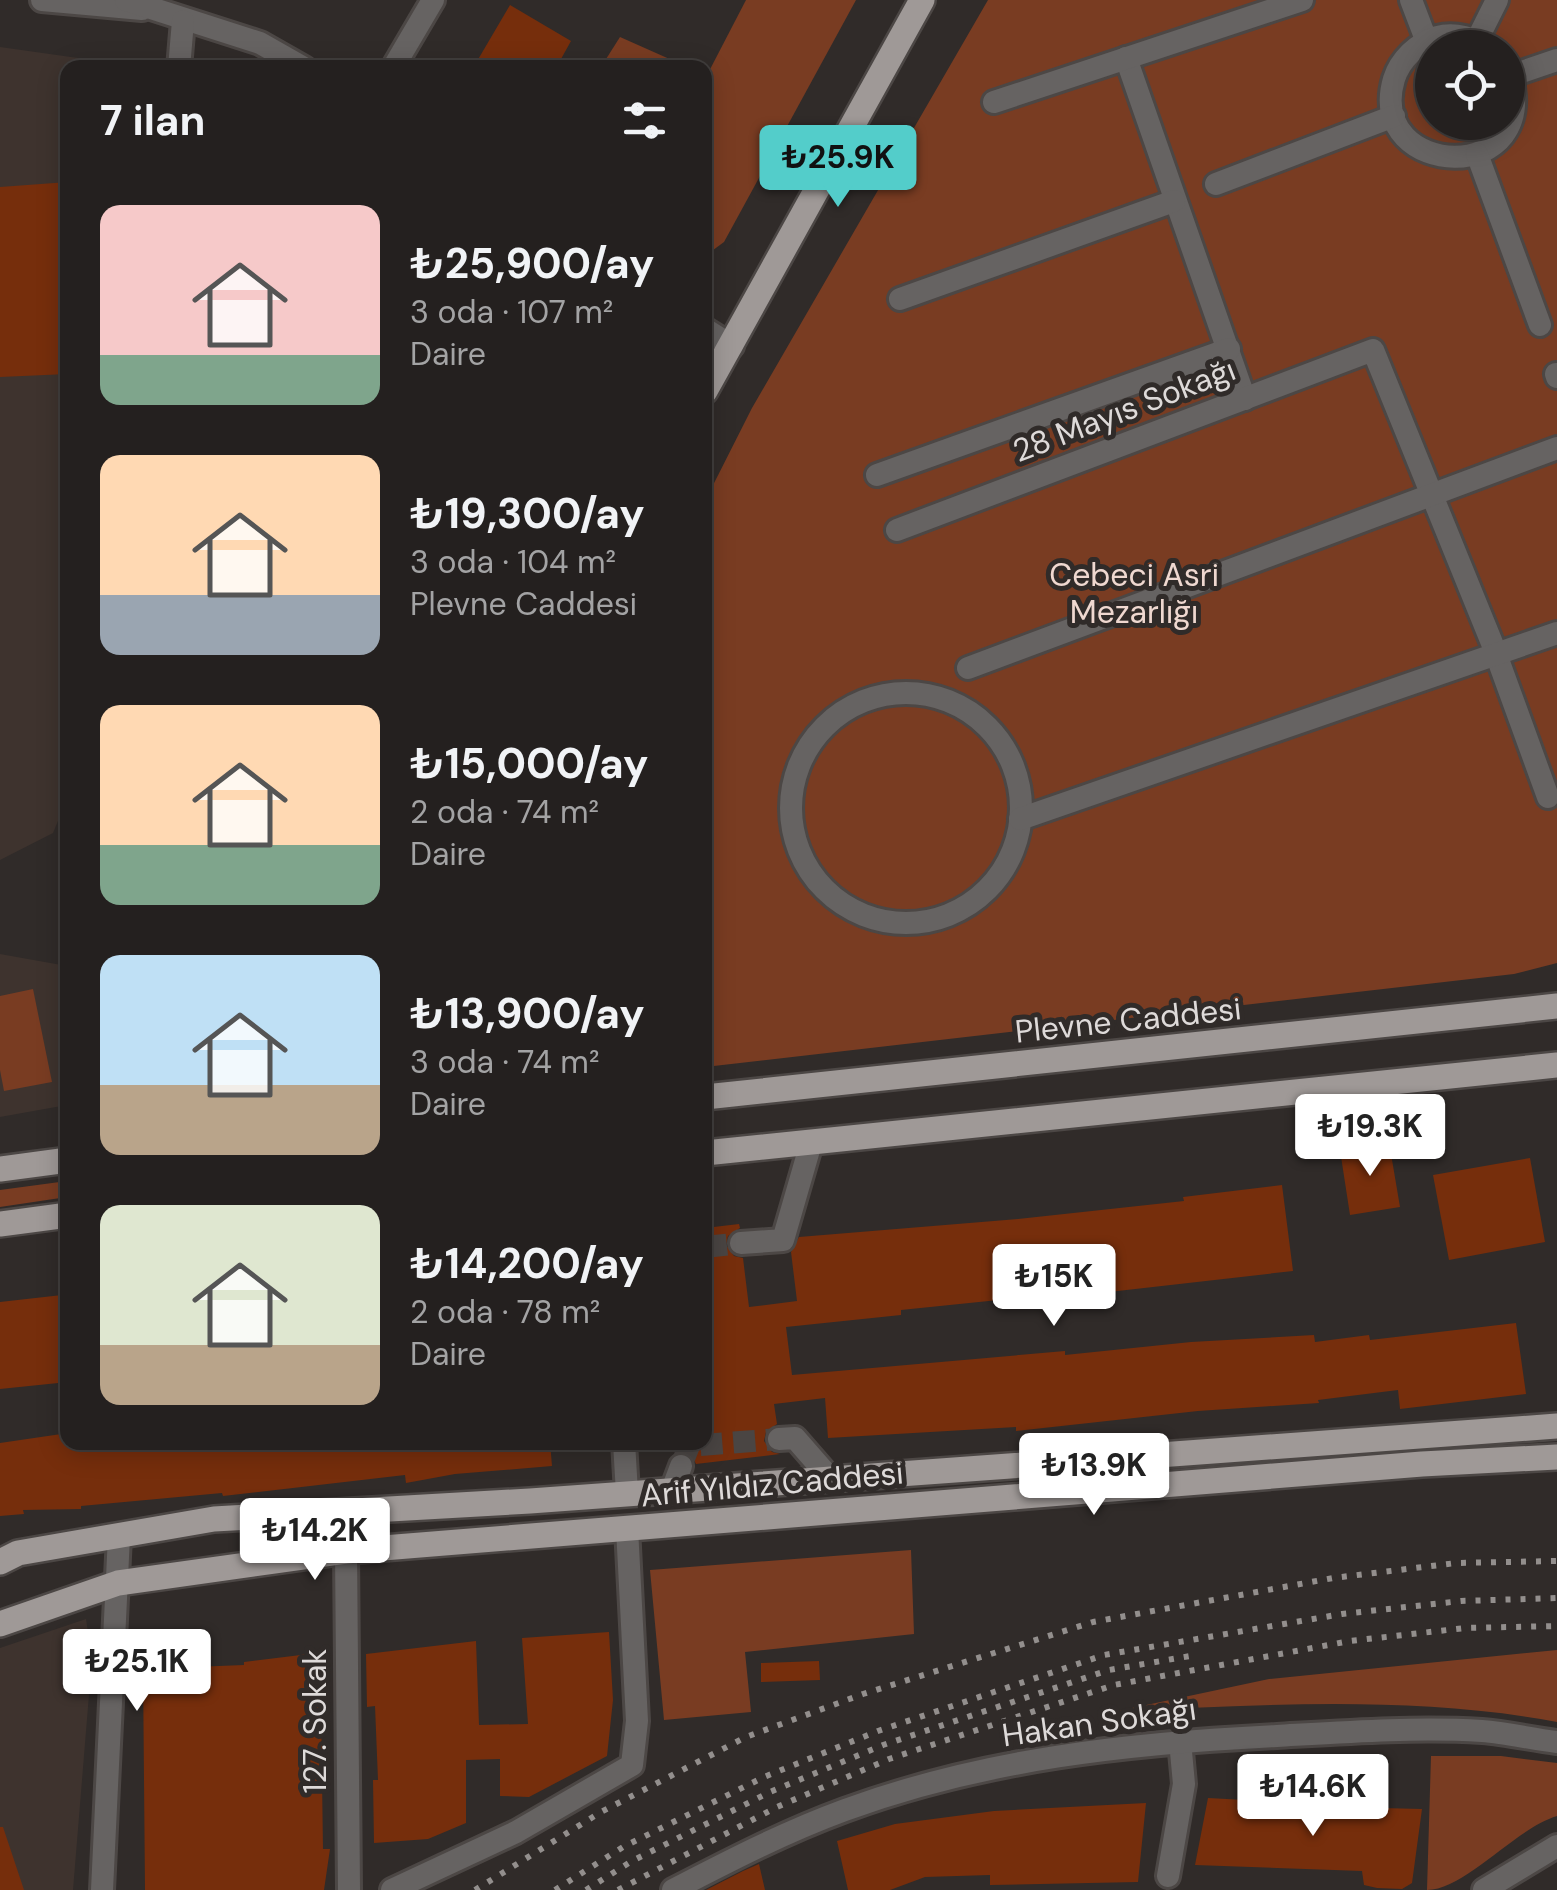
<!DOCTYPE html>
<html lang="tr">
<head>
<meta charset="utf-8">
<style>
	body { margin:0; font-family:"DM Sans",sans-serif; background:#302d2c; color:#f1f3f6; height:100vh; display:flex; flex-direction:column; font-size:38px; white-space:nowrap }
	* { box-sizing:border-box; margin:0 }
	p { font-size:32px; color:#a3a3a4 }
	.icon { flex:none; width:55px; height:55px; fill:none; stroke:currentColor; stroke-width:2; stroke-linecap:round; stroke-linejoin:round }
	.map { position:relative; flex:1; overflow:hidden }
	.drawer { position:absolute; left:60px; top:60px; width:652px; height:1390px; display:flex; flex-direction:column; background:#24201f; border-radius:20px; box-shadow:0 5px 25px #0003,0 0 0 2px #413e3d }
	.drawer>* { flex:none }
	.tools { position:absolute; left:1415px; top:30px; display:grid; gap:20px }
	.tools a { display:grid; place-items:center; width:110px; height:110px; border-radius:50%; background:#24201f; box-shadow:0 5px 25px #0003,0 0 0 2px #413e3d; font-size:50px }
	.price { position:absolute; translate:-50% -85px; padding:0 22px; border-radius:10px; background:#fff; color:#222; font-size:32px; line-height:65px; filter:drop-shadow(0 2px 5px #0008) }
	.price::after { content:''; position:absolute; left:50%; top:60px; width:30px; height:22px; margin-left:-15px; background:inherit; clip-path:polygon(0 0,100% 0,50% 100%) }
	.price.on { background:#53cdca; color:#111 }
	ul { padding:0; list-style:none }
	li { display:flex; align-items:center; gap:30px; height:250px; padding:0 40px }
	li span { display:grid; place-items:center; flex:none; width:280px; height:200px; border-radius:20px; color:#555 }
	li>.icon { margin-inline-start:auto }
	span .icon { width:120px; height:120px; fill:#fffc; stroke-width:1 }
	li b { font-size:42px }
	h2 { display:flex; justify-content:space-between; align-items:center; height:120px; padding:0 40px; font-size:42px }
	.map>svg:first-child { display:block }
	.built { fill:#3e332e }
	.green { fill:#793c22; fill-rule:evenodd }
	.building { fill:#762e0c }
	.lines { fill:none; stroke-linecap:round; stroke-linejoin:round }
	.minor-tunnel { stroke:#4a4543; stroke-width:22; stroke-dasharray:22 11; stroke-linecap:butt }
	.minor-casing { stroke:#4c4745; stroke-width:28 }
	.major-casing { stroke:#4c4745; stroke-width:30 }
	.minor { stroke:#666362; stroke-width:22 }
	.major { stroke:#9f9997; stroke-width:25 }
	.rail { stroke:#938f8d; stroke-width:6; stroke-dasharray:5 10; stroke-linecap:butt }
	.labels { text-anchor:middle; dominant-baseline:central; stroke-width:10; stroke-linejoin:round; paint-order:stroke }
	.street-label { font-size:32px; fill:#dedad9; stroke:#302b29 }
	.park-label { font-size:32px; fill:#efd8d0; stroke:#302b29 }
</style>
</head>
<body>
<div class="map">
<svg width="1557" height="1890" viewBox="0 0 1557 1890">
	<rect width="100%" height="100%" fill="#302b29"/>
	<g class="built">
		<polygon points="0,47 142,67 68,68 67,799 53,833 0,860"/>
		<polygon points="0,954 67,966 67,1105 0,1117"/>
		<polygon points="86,1619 92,1658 73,1890 0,1890 0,1648"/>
	</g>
	<g class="green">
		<polygon points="746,0 856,0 724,242 705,256 705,79"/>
		<path d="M 988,0 L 1557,0 L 1557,963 L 1514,974 L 705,1067 L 705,501 L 752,408 ZM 1432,48 L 1508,48 L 1508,122 L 1432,122 Z"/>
		<polygon points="620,37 683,65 682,67 601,67"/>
		<polygon points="33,989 52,1082 4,1091 0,1070 0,996"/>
		<polygon points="67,1181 67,1197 0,1207 0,1190"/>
		<polygon points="911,1550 914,1634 745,1652 751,1712 664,1720 650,1570"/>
		<path d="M 1557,1650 L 1557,1722 C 1413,1695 1264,1705 1118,1711 L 1269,1679 Z"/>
		<path d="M 1431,1756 L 1501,1756 L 1557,1763 L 1557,1816 C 1516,1828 1465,1890 1427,1890 Z"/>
	</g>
	<g class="building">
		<polygon points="510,5 571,41 556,68 473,68"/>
		<polygon points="68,182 68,374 0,377 0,187"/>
		<polygon points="1389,1142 1400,1207 1350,1215 1340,1150"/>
		<polygon points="1530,1158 1545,1242 1449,1260 1433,1175"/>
		<polygon points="1282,1185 1293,1271 1056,1298 1056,1294 901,1310 901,1315 786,1327 792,1375 1065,1351 1065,1355 1191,1342 1314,1335 1315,1342 1369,1335 1370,1340 1516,1323 1526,1394 1400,1409 1398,1390 1318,1400 1319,1403 1198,1411 1016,1431 1016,1427 828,1438 825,1398 774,1404 777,1424 766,1432 764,1441 772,1452 780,1454 696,1464 692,1456 680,1451 679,1442 705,1442 705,1228 739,1224 740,1228 728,1236 726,1245 734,1256 743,1258 749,1307 797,1301 791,1252 799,1237 1018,1219 1184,1201 1183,1197"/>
		<polygon points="62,1295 68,1382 0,1389 0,1302"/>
		<polygon points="68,1433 68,1442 550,1442 552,1466 455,1474 406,1483 405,1475 223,1496 222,1493 81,1506 81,1509 23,1510 24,1514 0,1516 0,1443"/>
		<polygon points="609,1632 613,1700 607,1756 529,1797 500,1796 500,1759 466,1760 466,1823 428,1839 374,1843 373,1780 378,1780 375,1706 367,1707 366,1654 476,1641 479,1725 528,1724 522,1638"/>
		<polygon points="317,1653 321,1706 323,1849 330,1849 324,1890 145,1890 143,1669 244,1665 244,1662"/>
		<polygon points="819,1661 820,1680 761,1682 761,1663"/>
		<polygon points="1208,1798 1264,1801 1264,1805 1422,1809 1412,1883 1402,1889 1377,1888 1364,1885 1362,1871 1195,1865"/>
		<polygon points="1146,1803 1138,1882 990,1885 990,1875 925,1877 890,1890 848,1890 837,1841 895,1824 994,1811"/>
		<polygon points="0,1827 3,1827 24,1890 0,1890"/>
		<polygon points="759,1864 765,1890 706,1890 743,1871"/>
	</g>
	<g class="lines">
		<g class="minor-tunnel">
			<polyline points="705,1247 741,1243"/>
			<polyline points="681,1466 689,1446 779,1439"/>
		</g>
		<defs>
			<g id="minor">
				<polyline points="42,0 142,9"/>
				<polyline points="126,0 260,43 304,68"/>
				<polyline points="1411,0 1427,42"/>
				<polyline points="1477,40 1497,0"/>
				<path d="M 1489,48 C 1474,38 1455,32 1437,37 C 1417,43 1400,60 1394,79 C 1364,180 1549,189 1508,68"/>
				<polyline points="1126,58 1245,399"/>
				<polyline points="179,68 183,21"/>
				<polyline points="393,68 433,0"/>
				<polyline points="1510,76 1557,60"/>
				<polyline points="994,102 1302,0"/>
				<polyline points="1477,154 1540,325"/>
				<polyline points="1216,184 1394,116"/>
				<polyline points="900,299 1174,201"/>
				<polyline points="705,329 732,346"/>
				<polyline points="1556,374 1557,377"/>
				<polyline points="877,475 1229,349"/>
				<polyline points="897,530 1373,350 1492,643 1548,797"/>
				<polyline points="968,668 1557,448"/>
				<circle cx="906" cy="808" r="115"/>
				<polyline points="1020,819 1557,633"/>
				<polyline points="741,1243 783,1240 811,1143"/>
				<polyline points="779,1439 795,1438 829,1477"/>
				<polyline points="624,1442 627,1493"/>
				<polyline points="672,1490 681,1466"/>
				<polyline points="346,1551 349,1890"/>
				<polyline points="1168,1876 1184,1784 1180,1741"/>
				<polyline points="102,1890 119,1536"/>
				<polyline points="392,1890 516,1832 632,1765 637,1721 627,1528"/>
				<path d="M 673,1890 C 729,1861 785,1832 845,1810 C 984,1759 1130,1743 1277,1736 C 1345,1732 1414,1727 1482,1731 C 1507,1733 1532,1739 1557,1742"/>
				<polyline points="1484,1890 1557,1846"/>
			</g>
			<g id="major">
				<polyline points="705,391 922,0"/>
				<polyline points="705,1097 1557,1006"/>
				<polyline points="705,1153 1557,1065"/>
				<polyline points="0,1169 68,1160"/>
				<polyline points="0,1224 68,1215"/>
				<polyline points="0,1562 18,1553 214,1519 530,1501 1557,1426"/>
				<polyline points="0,1624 118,1583 346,1551 1422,1464 1557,1457"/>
			</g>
		</defs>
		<use href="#minor" class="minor-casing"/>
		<use href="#major" class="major-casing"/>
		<use href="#minor" class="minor"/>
		<use href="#major" class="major"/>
		<g class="rail">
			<polyline points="475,1890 601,1812 746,1737 863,1694 1093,1622 1333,1578 1456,1563 1557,1561"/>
			<polyline points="555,1890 623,1847 764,1777 878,1731 1104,1655 1342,1614 1461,1601 1557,1598"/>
			<polyline points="586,1890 632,1861 770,1792 883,1745 1109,1670 1190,1656"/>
			<polyline points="618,1890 777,1807 889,1759 1114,1685 1350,1641 1465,1628 1557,1626"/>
		</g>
	</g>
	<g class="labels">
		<g class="street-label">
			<text transform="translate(1124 410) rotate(-21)">28 Mayıs Sokağı</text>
			<text transform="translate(1128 1020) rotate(-6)">Plevne Caddesi</text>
			<text transform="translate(772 1484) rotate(-5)">Arif Yıldız Caddesi</text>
			<text transform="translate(315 1721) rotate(-90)">127. Sokak</text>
			<text transform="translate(1099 1722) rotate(-8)">Hakan Sokağı</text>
		</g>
		<g class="park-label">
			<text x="1134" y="575">Cebeci Asri<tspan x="1134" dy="37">Mezarlığı</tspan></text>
		</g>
	</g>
</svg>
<div class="tools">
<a><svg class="icon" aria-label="locate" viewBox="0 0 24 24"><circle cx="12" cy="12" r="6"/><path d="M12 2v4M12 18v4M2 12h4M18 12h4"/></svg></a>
</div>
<b class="price on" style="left:838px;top:210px">₺25.9K</b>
<b class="price" style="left:1370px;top:1179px">₺19.3K</b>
<b class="price" style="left:1054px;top:1329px">₺15K</b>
<b class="price" style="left:1094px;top:1518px">₺13.9K</b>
<b class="price" style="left:315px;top:1583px">₺14.2K</b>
<b class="price" style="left:137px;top:1714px">₺25.1K</b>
<b class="price" style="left:1313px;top:1839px">₺14.6K</b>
<section class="drawer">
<h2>7 ilan<svg class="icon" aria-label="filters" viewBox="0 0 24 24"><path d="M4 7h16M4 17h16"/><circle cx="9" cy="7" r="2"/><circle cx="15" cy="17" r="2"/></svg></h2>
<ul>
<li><span style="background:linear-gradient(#f6c9c9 75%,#7fa58c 0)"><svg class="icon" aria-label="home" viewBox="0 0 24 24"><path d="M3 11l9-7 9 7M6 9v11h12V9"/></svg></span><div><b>₺25,900/ay</b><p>3 oda · 107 m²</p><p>Daire</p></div></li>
<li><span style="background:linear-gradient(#ffd9b3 70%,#9aa5b1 0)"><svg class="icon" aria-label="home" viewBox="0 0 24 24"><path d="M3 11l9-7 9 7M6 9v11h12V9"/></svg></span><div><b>₺19,300/ay</b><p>3 oda · 104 m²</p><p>Plevne Caddesi</p></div></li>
<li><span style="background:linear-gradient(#ffd9b3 70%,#7fa58c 0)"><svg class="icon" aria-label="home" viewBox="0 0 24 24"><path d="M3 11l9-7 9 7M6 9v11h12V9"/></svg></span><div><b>₺15,000/ay</b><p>2 oda · 74 m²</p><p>Daire</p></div></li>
<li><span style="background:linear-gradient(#bfe0f5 65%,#b9a48a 0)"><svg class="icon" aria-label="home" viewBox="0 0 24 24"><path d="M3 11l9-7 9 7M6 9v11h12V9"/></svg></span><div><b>₺13,900/ay</b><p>3 oda · 74 m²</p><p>Daire</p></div></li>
<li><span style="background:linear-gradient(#dfe7d0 70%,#b9a48a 0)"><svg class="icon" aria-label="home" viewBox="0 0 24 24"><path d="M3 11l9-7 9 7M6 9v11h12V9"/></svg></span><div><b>₺14,200/ay</b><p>2 oda · 78 m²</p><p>Daire</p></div></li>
</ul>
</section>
</div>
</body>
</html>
